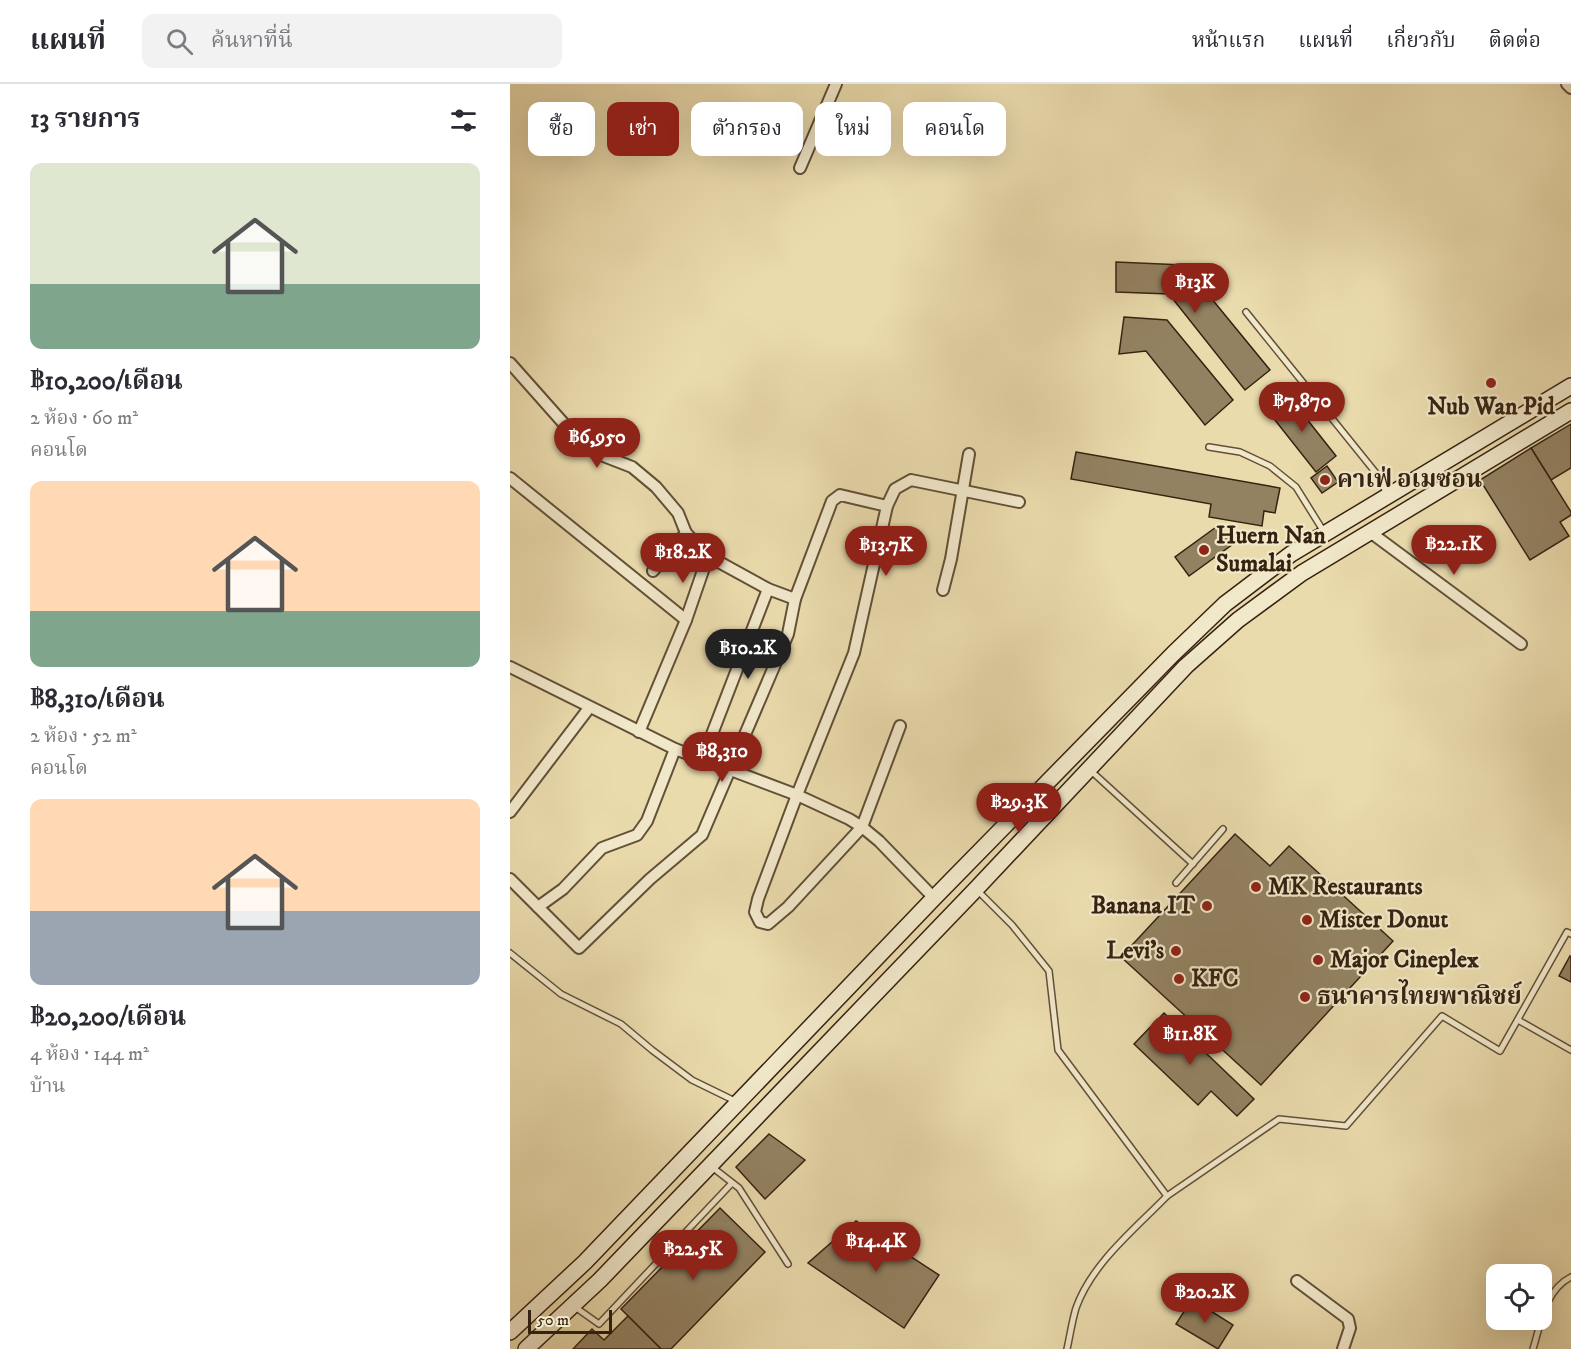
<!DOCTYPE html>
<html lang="th">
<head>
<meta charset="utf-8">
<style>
	body { margin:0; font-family:"IM FELL DW Pica","Noto Serif Thai",serif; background:#f2f2f3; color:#2b2b33; height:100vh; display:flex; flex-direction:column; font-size:22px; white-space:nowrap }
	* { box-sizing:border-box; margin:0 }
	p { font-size:20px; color:#7c7c81 }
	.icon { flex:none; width:33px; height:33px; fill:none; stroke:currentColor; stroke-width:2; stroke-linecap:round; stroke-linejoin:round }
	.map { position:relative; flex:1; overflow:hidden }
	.details { display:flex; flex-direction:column; background:#fff; width:510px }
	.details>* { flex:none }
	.banner { position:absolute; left:18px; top:18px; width:570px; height:54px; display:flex; gap:12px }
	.fabs { position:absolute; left:976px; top:1180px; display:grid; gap:12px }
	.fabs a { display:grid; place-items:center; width:66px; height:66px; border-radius:12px; background:#fff; box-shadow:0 6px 24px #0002; font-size:30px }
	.scale { position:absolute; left:18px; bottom:15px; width:84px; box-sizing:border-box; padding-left:6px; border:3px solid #352211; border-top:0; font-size:16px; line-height:21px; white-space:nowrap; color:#352211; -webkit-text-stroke:4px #f1e8ca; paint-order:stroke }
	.price { position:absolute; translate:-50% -51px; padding:0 14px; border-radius:21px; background:#8f2418; color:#fff; font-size:20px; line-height:39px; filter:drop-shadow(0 2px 3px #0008) }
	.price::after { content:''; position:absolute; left:50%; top:36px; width:18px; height:14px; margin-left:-9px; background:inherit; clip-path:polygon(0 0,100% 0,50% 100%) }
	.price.active { background:#222; color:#fff }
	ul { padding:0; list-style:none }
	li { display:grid; align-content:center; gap:12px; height:318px; padding:0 30px }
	li span { display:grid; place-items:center; height:186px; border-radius:12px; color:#555 }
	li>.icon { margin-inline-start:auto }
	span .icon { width:108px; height:108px; fill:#fffc; stroke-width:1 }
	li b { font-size:26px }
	h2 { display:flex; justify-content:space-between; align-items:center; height:72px; padding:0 30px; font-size:26px }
	.chip { padding:0 21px; border-radius:12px; background:#fff; box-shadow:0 6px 24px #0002; font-size:21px; line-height:54px }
	.chip.active { background:#8f2418; color:#fff }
	header { display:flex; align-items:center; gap:36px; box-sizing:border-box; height:84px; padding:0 30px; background:#fff; border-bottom:2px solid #e1e1e2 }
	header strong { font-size:28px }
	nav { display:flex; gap:33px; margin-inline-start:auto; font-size:21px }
	.search { width:420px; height:54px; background:#f2f2f3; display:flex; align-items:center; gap:15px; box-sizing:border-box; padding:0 21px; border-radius:12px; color:#7c7c81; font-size:22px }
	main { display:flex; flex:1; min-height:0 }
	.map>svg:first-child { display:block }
	.building { fill:#938262; stroke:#352211; stroke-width:1.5 }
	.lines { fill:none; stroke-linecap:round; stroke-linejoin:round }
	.lane-casing { stroke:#625038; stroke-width:8 }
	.street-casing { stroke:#625038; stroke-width:14 }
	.secondary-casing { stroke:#352211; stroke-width:18 }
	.lane { stroke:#f1e8ca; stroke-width:5 }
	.street { stroke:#f1e8ca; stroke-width:10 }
	.secondary { stroke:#f1e8ca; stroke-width:15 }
	.poi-dot { fill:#8f2418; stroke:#f1e8ca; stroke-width:2 }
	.labels { text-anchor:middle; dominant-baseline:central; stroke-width:4.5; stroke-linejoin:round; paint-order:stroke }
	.poi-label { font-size:24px; font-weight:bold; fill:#352211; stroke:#f1e8ca; text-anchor:start }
</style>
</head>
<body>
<header>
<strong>แผนที่</strong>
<div class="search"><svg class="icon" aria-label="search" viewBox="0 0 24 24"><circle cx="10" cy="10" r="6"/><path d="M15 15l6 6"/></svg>ค้นหาที่นี่</div>
<nav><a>หน้าแรก</a><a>แผนที่</a><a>เกี่ยวกับ</a><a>ติดต่อ</a></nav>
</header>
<main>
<section class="details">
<h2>13 รายการ<svg class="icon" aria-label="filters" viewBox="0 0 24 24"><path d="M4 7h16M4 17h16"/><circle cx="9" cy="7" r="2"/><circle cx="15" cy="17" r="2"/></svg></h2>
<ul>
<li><span style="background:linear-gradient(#dfe7d0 65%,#7fa58c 0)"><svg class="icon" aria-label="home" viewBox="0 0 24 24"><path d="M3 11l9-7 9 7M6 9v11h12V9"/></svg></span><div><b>฿10,200/เดือน</b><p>2 ห้อง · 60 m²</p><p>คอนโด</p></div></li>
<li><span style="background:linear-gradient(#ffd9b3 70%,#7fa58c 0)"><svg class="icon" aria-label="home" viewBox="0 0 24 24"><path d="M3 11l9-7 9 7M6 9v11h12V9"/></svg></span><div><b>฿8,310/เดือน</b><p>2 ห้อง · 52 m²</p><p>คอนโด</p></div></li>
<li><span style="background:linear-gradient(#ffd9b3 60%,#9aa5b1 0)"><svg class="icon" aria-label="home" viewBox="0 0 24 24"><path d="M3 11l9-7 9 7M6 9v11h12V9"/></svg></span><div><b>฿20,200/เดือน</b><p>4 ห้อง · 144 m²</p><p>บ้าน</p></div></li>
</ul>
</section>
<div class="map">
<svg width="1061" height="1265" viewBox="0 0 1061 1265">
	<rect width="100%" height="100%" fill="#eadbad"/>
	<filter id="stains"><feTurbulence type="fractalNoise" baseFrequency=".00333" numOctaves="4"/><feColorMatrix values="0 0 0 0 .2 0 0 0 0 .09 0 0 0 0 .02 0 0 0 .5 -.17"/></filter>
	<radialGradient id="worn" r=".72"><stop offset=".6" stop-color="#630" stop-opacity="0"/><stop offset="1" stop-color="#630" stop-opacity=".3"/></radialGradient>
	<g class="building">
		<polygon points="606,178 674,181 760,286 735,306 659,210 606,208"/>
		<polygon points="614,233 657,236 723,316 695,341 636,267 609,270"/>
		<polygon points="777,310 826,372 806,388 757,326"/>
		<polygon points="1061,340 1061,384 1041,396 1021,364"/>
		<polygon points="1021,364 1061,428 1061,431 1050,438 1059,452 1020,476 970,396"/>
		<polygon points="566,368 770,404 765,429 754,427 752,442 699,433 701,420 561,395"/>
		<polygon points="817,382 828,398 812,409 801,394"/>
		<polygon points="709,441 723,460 679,492 665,473"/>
		<polygon points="725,750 760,782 779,762 883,857 751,1001 611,873"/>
		<polygon points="1060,872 1061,873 1061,898 1049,892"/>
		<polygon points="654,929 744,1015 727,1032 701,1007 688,1021 624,960"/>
		<polygon points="259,1050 295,1076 255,1115 226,1083"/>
		<polygon points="210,1124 255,1168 161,1265 151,1265 111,1225"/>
		<polygon points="346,1137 429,1191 394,1244 298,1179"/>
		<polygon points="682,1215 723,1241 708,1265 666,1240"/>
		<polygon points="118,1232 151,1265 63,1265 82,1245 94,1256"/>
	</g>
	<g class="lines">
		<defs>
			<g id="lane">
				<polyline points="736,228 870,394 877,411"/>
				<polyline points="699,363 730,368 760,382 786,403 814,448"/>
				<polyline points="580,686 683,780"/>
				<polyline points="666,799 713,745"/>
				<polyline points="467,806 502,841 539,887 548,966 657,1112 769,1035 836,1042 932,932 990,967 1057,848 1061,850"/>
				<polyline points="0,869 51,910 111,940 142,966 182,996 225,1017"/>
				<polyline points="1008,936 1061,966"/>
				<polyline points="202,1083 229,1104 278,1180"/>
				<polyline points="65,1223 89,1240 222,1099"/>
				<path d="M 557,1265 C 560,1252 562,1237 566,1224 C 582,1179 625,1145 657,1112"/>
				<path d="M 1023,1265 C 1031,1239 1035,1206 1061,1193"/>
			</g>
			<g id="street">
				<polyline points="1057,0 1061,4"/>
				<polyline points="290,84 326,0"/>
				<polyline points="0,279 71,359 86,369 122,383 146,403 168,429 176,449 143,487"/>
				<polyline points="0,394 176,536"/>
				<polyline points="377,422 385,405 401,396 509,418"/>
				<polyline points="860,448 1011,560"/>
				<polyline points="176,449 198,472"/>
				<polyline points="433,506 441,475 459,370"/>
				<polyline points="0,583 165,665 287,711 339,735 352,743 369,757 424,814"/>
				<polyline points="129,648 176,536 198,472 258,505 285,515"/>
				<polyline points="192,676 258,505"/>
				<polyline points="0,728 79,624"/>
				<polyline points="0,795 69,864 140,795 192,751 278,550 285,515 322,417 330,411 377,422 344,569 287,711 248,815 245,828 250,838 258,840 278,823 352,743 390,642"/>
				<polyline points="28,823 53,805 92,764 127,751 137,737 165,665"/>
				<polyline points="787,1197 838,1235 840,1244 833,1265"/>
			</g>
			<g id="secondary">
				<polyline points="0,1248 75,1178 424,814 663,570 715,520 781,470 1061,302"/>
				<polyline points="16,1265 90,1196 466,805 676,582 728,536 792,489 1061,327"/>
			</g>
		</defs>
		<use href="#lane" class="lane-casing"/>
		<use href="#street" class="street-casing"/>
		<use href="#secondary" class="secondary-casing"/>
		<use href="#lane" class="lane"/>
		<use href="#street" class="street"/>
		<use href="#secondary" class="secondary"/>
	</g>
	<g class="poi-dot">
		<circle cx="981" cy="299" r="6"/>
		<circle cx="815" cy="396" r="6"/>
		<circle cx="694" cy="466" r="6"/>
		<circle cx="746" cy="803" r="6"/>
		<circle cx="697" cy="822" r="6"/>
		<circle cx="797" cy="836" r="6"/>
		<circle cx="666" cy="867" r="6"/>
		<circle cx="808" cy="876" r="6"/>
		<circle cx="669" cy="895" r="6"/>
		<circle cx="795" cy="913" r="6"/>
	</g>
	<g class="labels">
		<g class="poi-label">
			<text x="981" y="323" text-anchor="middle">Nub Wan Pid</text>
			<text x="827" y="396">คาเฟ่ อเมซอน</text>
			<text x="706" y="452">Huern Nan<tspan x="706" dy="28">Sumalai</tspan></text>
			<text x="758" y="803">MK Restaurants</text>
			<text x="685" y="822" text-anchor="end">Banana IT</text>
			<text x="809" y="836">Mister Donut</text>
			<text x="654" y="867" text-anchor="end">Levi's</text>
			<text x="820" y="876">Major Cineplex</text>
			<text x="681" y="895">KFC</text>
			<text x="807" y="913">ธนาคารไทยพาณิชย์</text>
		</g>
	</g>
	<rect width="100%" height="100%" filter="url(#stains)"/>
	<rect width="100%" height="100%" fill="url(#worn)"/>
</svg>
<div class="fabs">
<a><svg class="icon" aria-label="locate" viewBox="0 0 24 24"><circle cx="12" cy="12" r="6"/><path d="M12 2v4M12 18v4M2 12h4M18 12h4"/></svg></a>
</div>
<div class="scale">50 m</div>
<b class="price" style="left:685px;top:230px">฿13K</b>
<b class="price" style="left:792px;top:349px">฿7,870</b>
<b class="price" style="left:87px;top:385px">฿6,950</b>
<b class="price" style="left:944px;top:492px">฿22.1K</b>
<b class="price" style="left:376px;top:493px">฿13.7K</b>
<b class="price" style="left:173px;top:500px">฿18.2K</b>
<b class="price active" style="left:238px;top:596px">฿10.2K</b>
<b class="price" style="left:212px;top:699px">฿8,310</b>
<b class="price" style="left:509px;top:750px">฿29.3K</b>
<b class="price" style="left:680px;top:982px">฿11.8K</b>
<b class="price" style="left:366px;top:1189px">฿14.4K</b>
<b class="price" style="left:183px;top:1197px">฿22.5K</b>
<b class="price" style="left:695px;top:1240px">฿20.2K</b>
<div class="banner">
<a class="chip">ซื้อ</a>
<a class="chip active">เช่า</a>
<a class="chip">ตัวกรอง</a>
<a class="chip">ใหม่</a>
<a class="chip">คอนโด</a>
</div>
</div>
</main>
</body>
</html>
